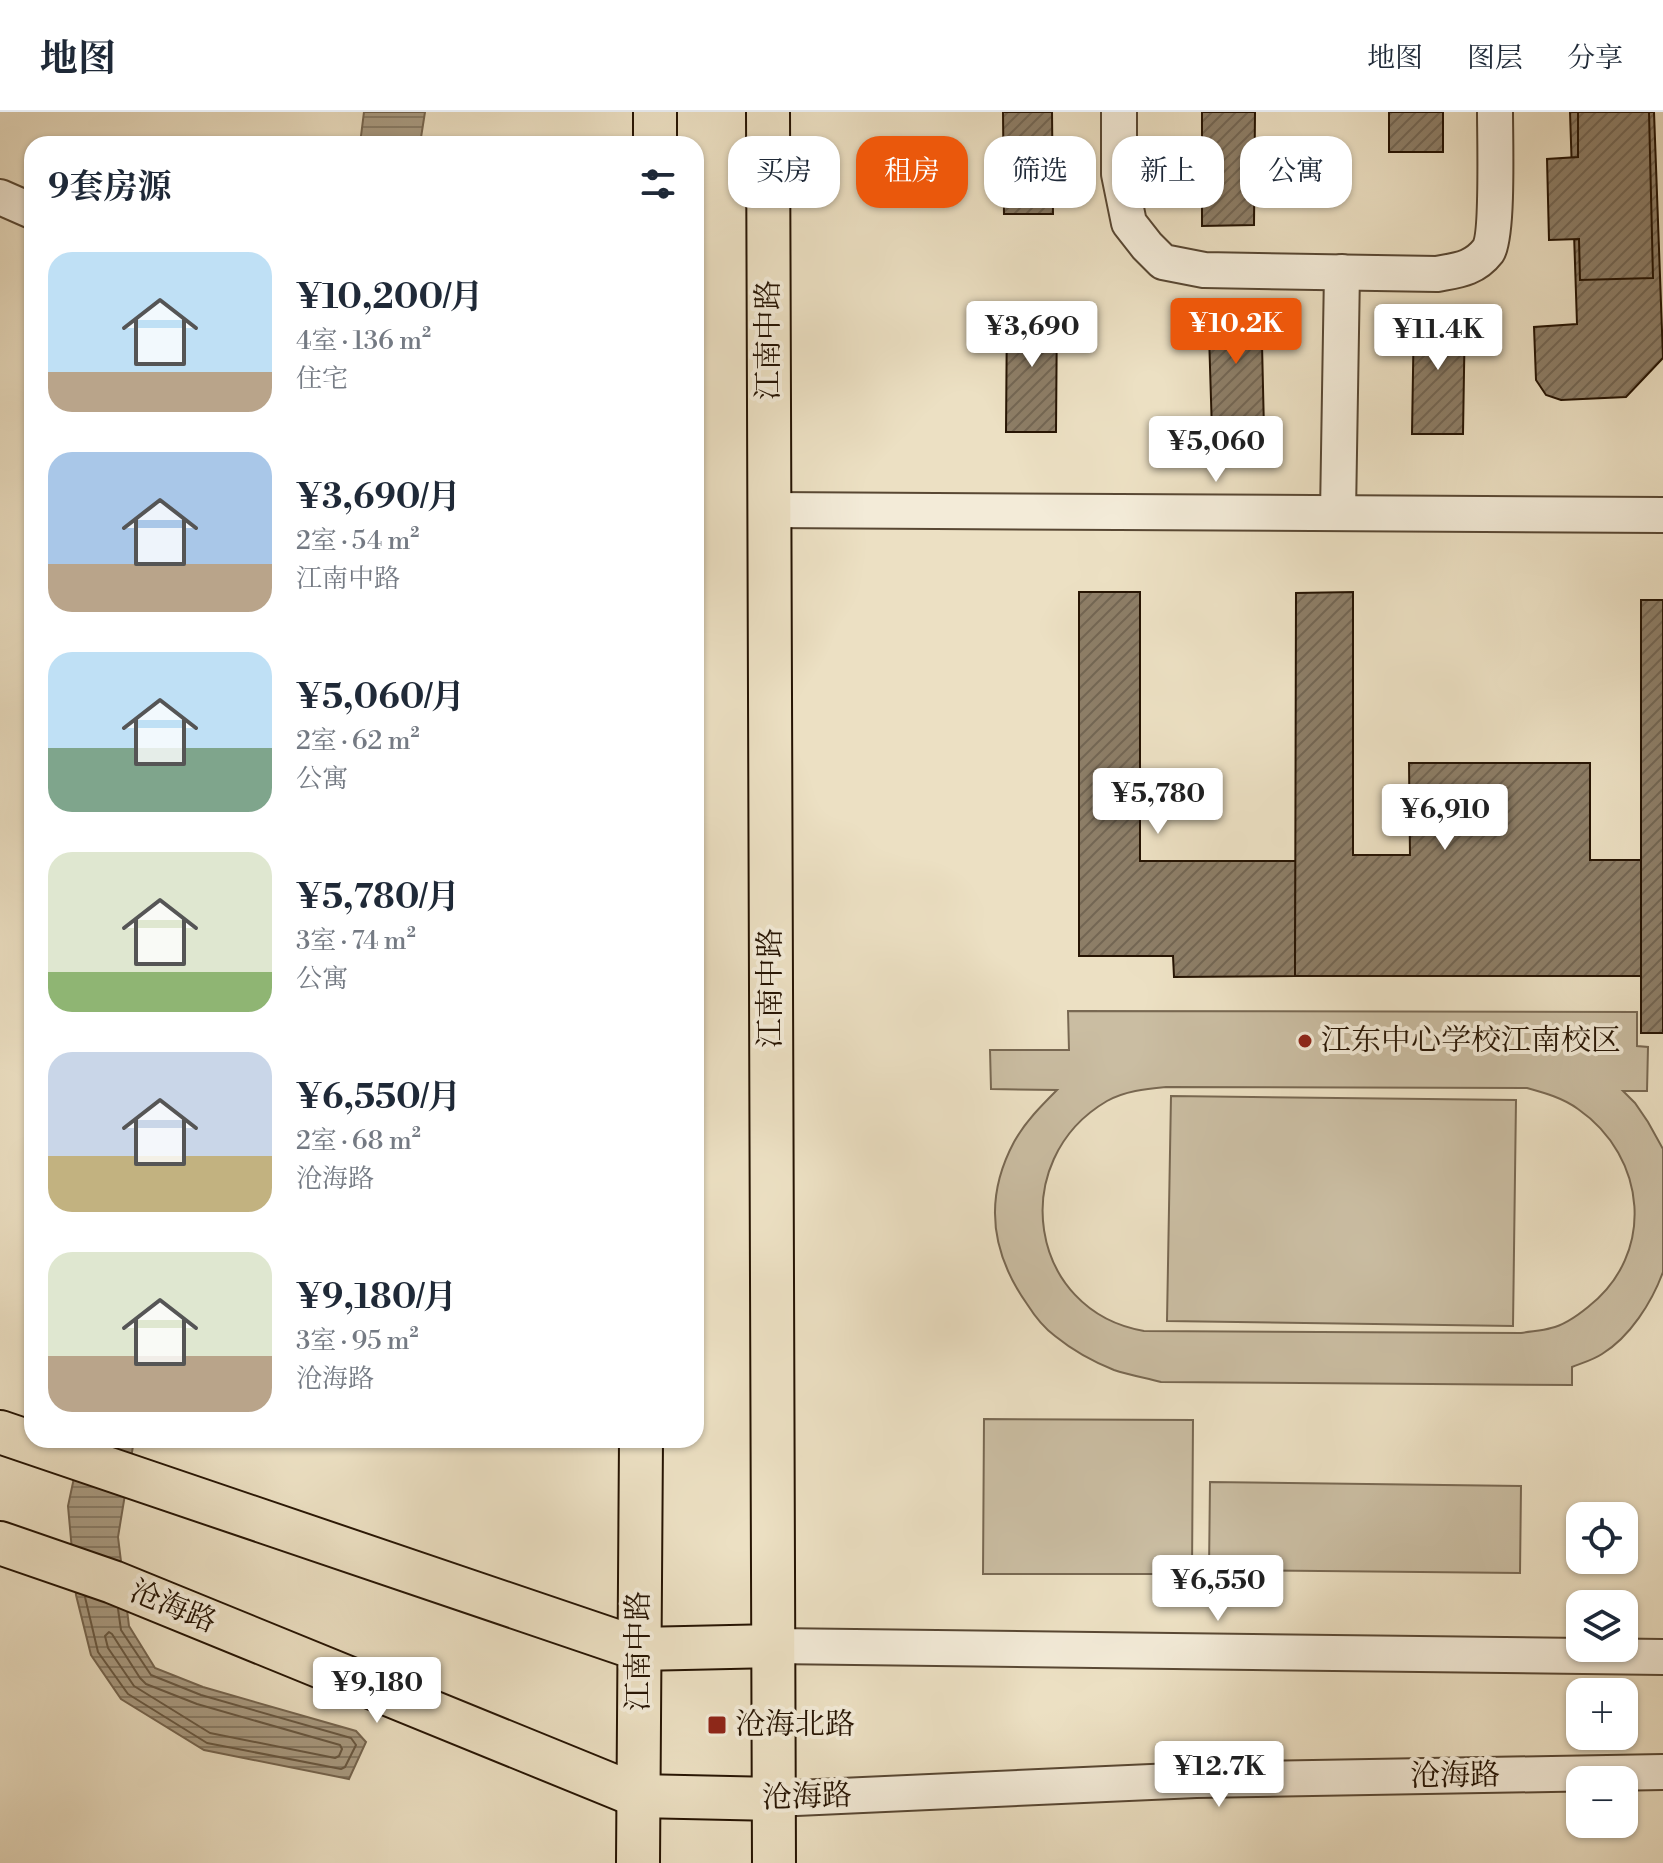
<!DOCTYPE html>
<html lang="zh">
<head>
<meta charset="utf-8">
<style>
	body { margin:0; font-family:"Libre Bodoni","Noto Serif SC",serif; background:#f2f2f3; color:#1f2937; height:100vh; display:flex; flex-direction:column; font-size:30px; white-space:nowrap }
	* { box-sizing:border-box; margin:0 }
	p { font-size:26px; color:#747a83 }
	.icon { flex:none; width:44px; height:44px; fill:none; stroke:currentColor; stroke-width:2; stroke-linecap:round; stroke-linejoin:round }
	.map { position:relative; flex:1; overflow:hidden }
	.panel { position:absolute; left:24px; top:24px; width:680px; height:1312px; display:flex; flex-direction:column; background:#fff; border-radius:24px; box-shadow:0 2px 6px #0004 }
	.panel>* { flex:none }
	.banner { position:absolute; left:728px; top:24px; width:760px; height:72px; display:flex; gap:16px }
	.buttons { position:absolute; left:1566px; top:1390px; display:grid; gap:16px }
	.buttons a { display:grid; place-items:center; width:72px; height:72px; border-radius:16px; background:#fff; box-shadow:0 2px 6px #0004; font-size:40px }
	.price { position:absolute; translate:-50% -68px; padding:0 18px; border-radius:8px; background:#fff; color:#222; font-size:26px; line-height:52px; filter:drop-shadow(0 2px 4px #0008) }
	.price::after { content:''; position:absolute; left:50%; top:48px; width:24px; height:18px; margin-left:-12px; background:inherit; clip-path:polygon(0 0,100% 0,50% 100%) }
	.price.current { background:#ea580c; color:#fff }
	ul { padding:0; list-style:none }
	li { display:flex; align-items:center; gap:24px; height:200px; padding:0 24px }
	li span { display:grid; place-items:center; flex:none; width:224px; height:160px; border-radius:24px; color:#555 }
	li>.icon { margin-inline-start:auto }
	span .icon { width:96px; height:96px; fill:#fffc; stroke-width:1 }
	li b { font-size:34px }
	h2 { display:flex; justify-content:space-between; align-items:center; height:96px; padding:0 24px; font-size:34px }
	.chip { padding:0 28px; border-radius:24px; background:#fff; box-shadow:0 2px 6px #0004; font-size:28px; line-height:72px }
	.chip.current { background:#ea580c; color:#fff }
	header { display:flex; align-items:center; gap:48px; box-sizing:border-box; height:112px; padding:0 40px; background:#fff; border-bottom:2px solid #e0e1e3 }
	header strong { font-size:38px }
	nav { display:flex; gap:44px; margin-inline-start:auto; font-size:28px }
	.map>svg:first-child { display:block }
	.garden { fill:#cabda2; stroke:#786852; stroke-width:2; fill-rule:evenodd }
	.water { fill:url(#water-rules); stroke:#75654f; stroke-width:2 }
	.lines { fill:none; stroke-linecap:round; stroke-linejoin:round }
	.shore { stroke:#685842; stroke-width:2 }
	.building { fill:url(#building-hatch); stroke:#261403; stroke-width:2 }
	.minor-casing { stroke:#584733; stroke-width:38 }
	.major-casing { stroke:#261403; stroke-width:46 }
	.minor { stroke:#f3ebd8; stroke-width:34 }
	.major { stroke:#ece0c3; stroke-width:42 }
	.poi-dot { fill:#8f2418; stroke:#f3ebd8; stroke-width:3 }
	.labels { text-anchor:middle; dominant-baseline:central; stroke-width:8; stroke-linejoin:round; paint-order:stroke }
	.street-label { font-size:30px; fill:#261403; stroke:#f3ebd8 }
	.poi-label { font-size:30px; fill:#261403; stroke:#f3ebd8; text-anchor:start }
</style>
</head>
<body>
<header>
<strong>地图</strong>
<nav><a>地图</a><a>图层</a><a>分享</a></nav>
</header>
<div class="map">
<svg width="1663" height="1751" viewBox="0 0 1663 1751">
	<defs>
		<pattern id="water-rules" width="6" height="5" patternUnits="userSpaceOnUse" patternTransform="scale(2)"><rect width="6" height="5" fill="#a99b82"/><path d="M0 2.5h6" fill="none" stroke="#897d68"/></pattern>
		<pattern id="building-hatch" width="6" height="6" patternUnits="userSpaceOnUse" patternTransform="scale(2)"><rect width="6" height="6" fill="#8d7e67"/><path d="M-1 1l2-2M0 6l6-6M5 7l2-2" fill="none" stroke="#736653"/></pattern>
	</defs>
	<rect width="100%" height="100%" fill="#ece0c3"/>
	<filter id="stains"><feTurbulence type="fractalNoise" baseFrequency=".0025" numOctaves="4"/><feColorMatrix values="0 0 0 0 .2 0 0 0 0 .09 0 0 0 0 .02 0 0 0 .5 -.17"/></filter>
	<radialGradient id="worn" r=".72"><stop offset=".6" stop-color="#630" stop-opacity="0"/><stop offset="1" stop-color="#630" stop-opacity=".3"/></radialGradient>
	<g class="garden">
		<path d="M 1068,899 L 1637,900 L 1637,934 L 1648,935 L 1647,979 L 1623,979 L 1635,991 L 1648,1010 L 1663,1037 L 1663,1160 C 1652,1190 1630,1225 1602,1242 C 1593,1248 1582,1251 1572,1255 L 1572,1273 L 1161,1270 C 1146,1266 1129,1263 1114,1258 C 1094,1250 1071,1237 1055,1224 C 1044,1216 1034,1203 1027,1192 C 991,1141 984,1086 1014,1030 C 1025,1010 1041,994 1057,978 L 991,977 L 990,938 L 1069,938 ZM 1166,975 L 1527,976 C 1545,981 1563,986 1578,997 C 1647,1045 1656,1142 1588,1195 C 1577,1204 1565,1213 1551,1216 C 1542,1219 1531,1219 1521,1221 L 1144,1219 C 1028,1199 1006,1048 1107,989 C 1125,979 1145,977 1166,975 Z"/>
		<polygon points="1171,984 1516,988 1513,1214 1167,1209"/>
		<polygon points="984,1307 1193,1308 1192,1462 983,1462"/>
		<polygon points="1210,1370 1521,1374 1520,1461 1209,1458"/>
	</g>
	<g class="water">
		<polygon points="364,0 425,0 420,32 360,32"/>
		<polygon points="82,1328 134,1328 118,1425 129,1514 155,1556 203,1575 356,1619 366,1630 349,1667 204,1638 121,1587 91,1543 76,1483 68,1394"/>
	</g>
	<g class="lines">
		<g class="shore">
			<polyline points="85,1485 98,1540 128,1582 207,1631 341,1657 345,1655 356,1633 351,1626 201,1583 151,1563 121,1518 118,1497"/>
			<polygon points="109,1520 112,1522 140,1566 146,1572 197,1592 340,1633 342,1637 339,1644 335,1646 210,1621 134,1574 108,1536 105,1524"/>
		</g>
	</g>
	<g class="building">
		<polygon points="1003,0 1052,0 1053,102 1004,102"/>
		<polygon points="1202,0 1255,0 1254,113 1202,114"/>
		<rect x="1389" y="0" width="54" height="40"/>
		<polygon points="1570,0 1654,0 1663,246 1626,285 1561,288 1546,283 1536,268 1534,215 1577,212"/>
		<polygon points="1578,0 1649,0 1653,166 1580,168 1579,127 1549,128 1547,47 1578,45"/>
		<polygon points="1261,189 1264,318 1212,320 1208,190"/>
		<polygon points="1007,194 1057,194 1056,320 1006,320"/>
		<polygon points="1414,199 1465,199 1463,322 1412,322"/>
		<polygon points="1079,480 1140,480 1140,749 1296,749 1295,864 1174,865 1173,844 1079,844"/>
		<polygon points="1353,480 1353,743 1410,743 1409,651 1590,651 1590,748 1641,748 1641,864 1295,864 1296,481"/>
		<rect x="1641" y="488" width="22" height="433"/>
	</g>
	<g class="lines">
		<defs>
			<g id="minor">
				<path d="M 1119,0 L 1119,62 L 1129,111 L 1147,134 L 1163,150 L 1204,158 L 1437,162 C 1458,158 1474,157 1488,139 C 1498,124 1495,24 1495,0"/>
				<polyline points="0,85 32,99"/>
				<polyline points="770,398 1663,403"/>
				<polyline points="1338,401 1342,160"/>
				<polyline points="773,1534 1663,1545"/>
				<polyline points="774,1687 1196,1668 1663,1660"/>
			</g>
			<g id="major">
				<polyline points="768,0 774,1751"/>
				<polyline points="655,32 655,0"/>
				<polyline points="0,1320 639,1537 773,1534"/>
				<polyline points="0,1431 113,1470 638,1684 774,1687"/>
				<polyline points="638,1751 641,1328"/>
			</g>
		</defs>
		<use href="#minor" class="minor-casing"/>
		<use href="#major" class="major-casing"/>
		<use href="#minor" class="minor"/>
		<use href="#major" class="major"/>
	</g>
	<g class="poi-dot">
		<circle cx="1305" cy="929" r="8"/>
		<rect x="707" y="1603" width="20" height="20" rx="4"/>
	</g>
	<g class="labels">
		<g class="street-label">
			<text transform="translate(769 228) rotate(-90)">江南中路</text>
			<text transform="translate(771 876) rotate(-90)">江南中路</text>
			<text transform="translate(173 1495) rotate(22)">沧海路</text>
			<text transform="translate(639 1539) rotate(-90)">江南中路</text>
			<text transform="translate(1455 1664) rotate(-1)">沧海路</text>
			<text transform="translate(807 1685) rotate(-2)">沧海路</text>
		</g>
		<g class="poi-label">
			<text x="1321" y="929">江东中心学校江南校区</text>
			<text x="735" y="1613">沧海北路</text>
		</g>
	</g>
	<rect width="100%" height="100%" filter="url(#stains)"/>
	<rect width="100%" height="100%" fill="url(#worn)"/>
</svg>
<div class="buttons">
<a><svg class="icon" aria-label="locate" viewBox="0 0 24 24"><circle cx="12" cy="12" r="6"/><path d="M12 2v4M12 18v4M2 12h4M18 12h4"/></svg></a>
<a><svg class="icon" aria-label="layers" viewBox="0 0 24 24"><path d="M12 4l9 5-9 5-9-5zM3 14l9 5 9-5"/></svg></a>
<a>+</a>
<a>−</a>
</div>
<b class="price current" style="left:1236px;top:254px">¥10.2K</b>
<b class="price" style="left:1032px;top:257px">¥3,690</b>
<b class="price" style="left:1438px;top:260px">¥11.4K</b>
<b class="price" style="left:1216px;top:372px">¥5,060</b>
<b class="price" style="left:1158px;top:724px">¥5,780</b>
<b class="price" style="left:1445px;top:740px">¥6,910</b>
<b class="price" style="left:1218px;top:1511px">¥6,550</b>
<b class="price" style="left:377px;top:1613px">¥9,180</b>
<b class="price" style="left:1219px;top:1697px">¥12.7K</b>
<div class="banner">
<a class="chip">买房</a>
<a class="chip current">租房</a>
<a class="chip">筛选</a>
<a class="chip">新上</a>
<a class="chip">公寓</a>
</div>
<section class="panel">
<h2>9套房源<svg class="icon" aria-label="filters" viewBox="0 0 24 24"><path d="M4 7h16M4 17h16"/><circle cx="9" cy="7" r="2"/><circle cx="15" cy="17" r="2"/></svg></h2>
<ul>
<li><span style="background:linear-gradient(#bfe0f5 75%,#b9a48a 0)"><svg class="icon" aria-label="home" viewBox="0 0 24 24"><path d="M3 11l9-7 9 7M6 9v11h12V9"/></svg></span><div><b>¥10,200/月</b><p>4室 · 136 m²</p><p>住宅</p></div></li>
<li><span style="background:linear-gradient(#a9c7e8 70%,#b9a48a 0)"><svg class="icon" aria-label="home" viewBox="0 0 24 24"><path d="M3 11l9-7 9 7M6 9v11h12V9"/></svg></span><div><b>¥3,690/月</b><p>2室 · 54 m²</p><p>江南中路</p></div></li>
<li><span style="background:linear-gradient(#bfe0f5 60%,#7fa58c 0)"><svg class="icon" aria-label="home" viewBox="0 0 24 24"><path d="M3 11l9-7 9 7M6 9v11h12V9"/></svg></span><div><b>¥5,060/月</b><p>2室 · 62 m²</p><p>公寓</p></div></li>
<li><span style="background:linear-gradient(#dfe7d0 75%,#8fb573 0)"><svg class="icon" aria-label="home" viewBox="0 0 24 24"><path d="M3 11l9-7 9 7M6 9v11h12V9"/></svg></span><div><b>¥5,780/月</b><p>3室 · 74 m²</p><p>公寓</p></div></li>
<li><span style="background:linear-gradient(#c9d6e8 65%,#c2b280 0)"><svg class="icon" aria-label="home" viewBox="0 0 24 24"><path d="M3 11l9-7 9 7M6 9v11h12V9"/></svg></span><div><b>¥6,550/月</b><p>2室 · 68 m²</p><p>沧海路</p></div></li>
<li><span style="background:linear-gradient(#dfe7d0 65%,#b9a48a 0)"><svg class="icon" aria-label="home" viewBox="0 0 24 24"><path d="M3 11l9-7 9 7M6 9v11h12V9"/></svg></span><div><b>¥9,180/月</b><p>3室 · 95 m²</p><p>沧海路</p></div></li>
</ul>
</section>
</div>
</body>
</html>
